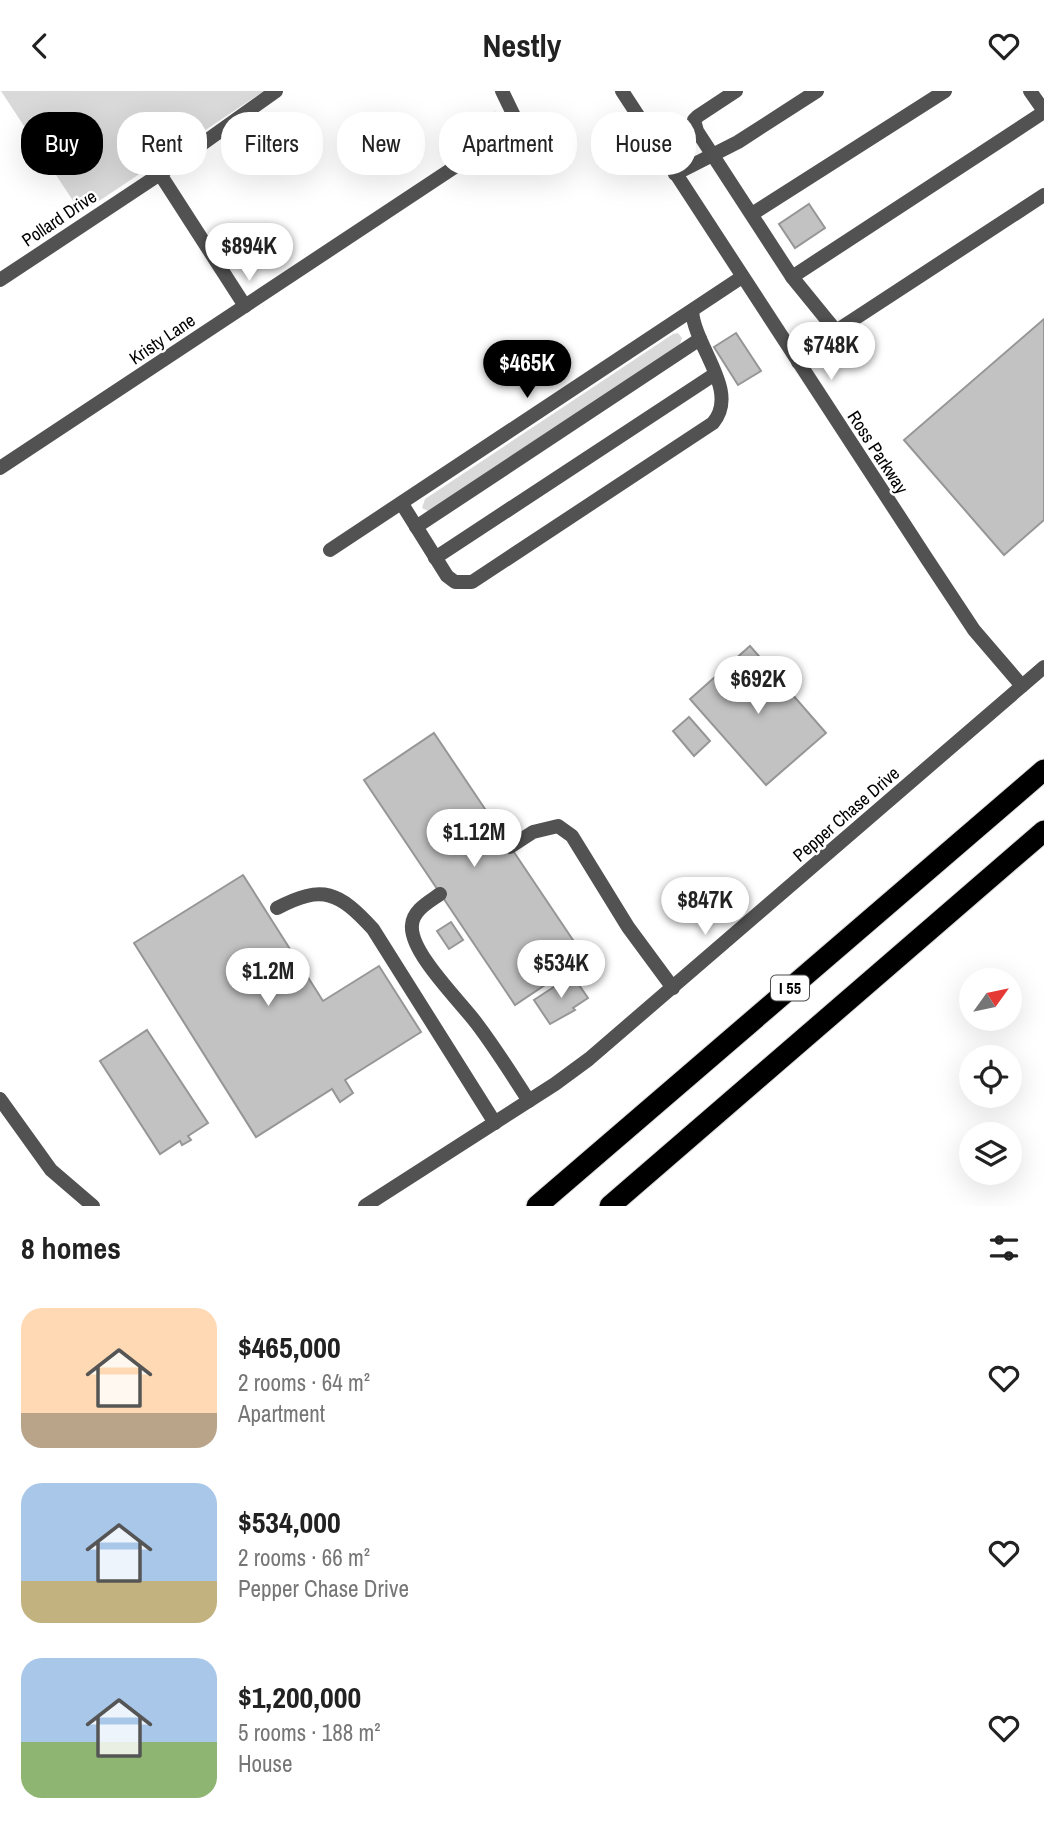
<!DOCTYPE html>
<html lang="en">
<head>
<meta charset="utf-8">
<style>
	body { margin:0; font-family:"Archivo Narrow",sans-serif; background:#f2f2f2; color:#222; height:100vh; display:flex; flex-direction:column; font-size:26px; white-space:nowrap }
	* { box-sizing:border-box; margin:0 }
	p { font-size:23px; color:#767676 }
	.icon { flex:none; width:38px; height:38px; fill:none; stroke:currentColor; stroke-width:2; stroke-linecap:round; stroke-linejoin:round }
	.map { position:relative; height:1115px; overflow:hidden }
	.sheet { display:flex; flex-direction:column; background:#fff; flex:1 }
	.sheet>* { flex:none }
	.hud { position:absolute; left:21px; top:21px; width:1003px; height:63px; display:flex; gap:14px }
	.needle { width:46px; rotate:57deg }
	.controls { position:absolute; left:959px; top:877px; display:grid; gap:14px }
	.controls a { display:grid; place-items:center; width:63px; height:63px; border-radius:50%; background:#fff; box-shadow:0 7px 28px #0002; font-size:35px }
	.price { position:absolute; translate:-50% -60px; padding:0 16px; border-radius:24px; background:#fff; color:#222; font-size:23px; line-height:46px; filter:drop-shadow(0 2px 4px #0008) }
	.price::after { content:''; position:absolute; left:50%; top:42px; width:21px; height:16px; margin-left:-10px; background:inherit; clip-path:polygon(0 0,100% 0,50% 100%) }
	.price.active { background:#000; color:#fff }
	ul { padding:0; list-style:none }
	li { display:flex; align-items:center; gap:21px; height:175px; padding:0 21px }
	li span { display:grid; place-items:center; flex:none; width:196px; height:140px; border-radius:21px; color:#555 }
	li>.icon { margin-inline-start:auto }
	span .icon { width:84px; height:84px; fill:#fffc; stroke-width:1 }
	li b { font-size:30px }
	h2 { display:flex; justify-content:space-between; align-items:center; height:84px; padding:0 21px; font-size:30px }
	.tag { padding:0 24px; border-radius:28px; background:#fff; box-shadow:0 7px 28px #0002; font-size:24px; line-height:63px }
	.tag.active { background:#000; color:#fff }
	header { display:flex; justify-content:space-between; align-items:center; height:91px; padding:0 21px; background:#fff; font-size:32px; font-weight:800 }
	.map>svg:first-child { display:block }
	.green { fill:#d9d9d9 }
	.building { fill:#c2c2c2; stroke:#969696; stroke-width:2 }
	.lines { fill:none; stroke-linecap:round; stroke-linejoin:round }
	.highway-casing { stroke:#dbdbdb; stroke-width:23 }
	.path { stroke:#747474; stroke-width:2; stroke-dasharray:2 3.5; stroke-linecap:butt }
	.minor { stroke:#525252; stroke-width:14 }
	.highway { stroke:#000; stroke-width:21 }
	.labels { text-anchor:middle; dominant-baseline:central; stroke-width:5; stroke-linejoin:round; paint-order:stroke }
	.shield { fill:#fff; stroke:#4c4c4c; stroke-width:2 }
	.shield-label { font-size:16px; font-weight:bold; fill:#000 }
	.street-label { font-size:18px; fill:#000; stroke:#fff }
</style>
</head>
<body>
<header><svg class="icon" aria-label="back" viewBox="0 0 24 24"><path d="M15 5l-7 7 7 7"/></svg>Nestly<svg class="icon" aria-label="heart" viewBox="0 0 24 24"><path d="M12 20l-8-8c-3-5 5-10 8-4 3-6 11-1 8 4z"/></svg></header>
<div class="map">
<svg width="1044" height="1115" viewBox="0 0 1044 1115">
	<rect width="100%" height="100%" fill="#fff"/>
	<g class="green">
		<polygon points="1,0 264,0 81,122"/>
		<polygon points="678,242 682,247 679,256 428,420 422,417 425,408 673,243"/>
	</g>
	<g class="building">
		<polygon points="809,113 825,137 795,157 779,133"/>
		<polygon points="1044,228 1044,429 1004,464 904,349"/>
		<polygon points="736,242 761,280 738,294 714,256"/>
		<polygon points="750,555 826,642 766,694 690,608"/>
		<polygon points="689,626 710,650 694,665 673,640"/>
		<polygon points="434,642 585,867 515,914 364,689"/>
		<polygon points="243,784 323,910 379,875 421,941 345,989 353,1002 340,1011 332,998 256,1046 134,852"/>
		<polygon points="451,831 463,849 449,858 437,840"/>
		<polygon points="572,884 588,907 573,917 575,919 550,933 534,909"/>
		<polygon points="147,939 208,1032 188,1045 191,1049 182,1054 180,1050 160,1063 100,970"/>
	</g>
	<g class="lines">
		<defs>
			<g id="highway">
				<polyline points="537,1115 1044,679"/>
				<polyline points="610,1115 1044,740"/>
			</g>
		</defs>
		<use href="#highway" class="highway-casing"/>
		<polyline class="path" points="493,31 495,20"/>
		<g class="minor">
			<polyline points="622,0 927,468 974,539 1022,595"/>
			<polyline points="736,0 698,25 694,29 697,40 792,186 836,240"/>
			<polyline points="1030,0 1044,20"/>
			<polyline points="160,83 245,215"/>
			<polyline points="675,83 738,51 817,0"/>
			<polyline points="752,123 945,0"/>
			<polyline points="792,186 1044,21"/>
			<polyline points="0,189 160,83 276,0"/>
			<polyline points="798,271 836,240 1044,104"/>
			<polyline points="0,377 491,52 516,29 502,0"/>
			<path d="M 402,413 L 447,485 L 455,491 L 472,491 L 713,332 C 740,300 695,257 692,220"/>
			<polyline points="416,436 700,248"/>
			<polyline points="330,459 742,186"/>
			<polyline points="435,467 715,283"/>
			<polyline points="510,756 533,741 558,735 572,745 628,836 673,897"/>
			<path d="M 440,803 C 429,811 413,819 412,834 C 409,861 461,911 477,933 C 496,958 512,984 529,1010"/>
			<path d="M 277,817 C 323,793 339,801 373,838 L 495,1032"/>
			<polyline points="0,1008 51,1079 93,1115"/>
			<polyline points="365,1115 555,993 589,968 1044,576"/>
		</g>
		<use href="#highway" class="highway"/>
	</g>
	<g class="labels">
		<rect class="shield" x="771" y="884.5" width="38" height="25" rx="5"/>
		<g class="shield-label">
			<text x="790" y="897">I 55</text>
		</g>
		<g class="street-label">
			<text transform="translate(59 127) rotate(-34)">Pollard Drive</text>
			<text transform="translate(162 248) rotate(-34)">Kristy Lane</text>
			<text transform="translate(878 361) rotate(57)">Ross Parkway</text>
			<text transform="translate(846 723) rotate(-41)">Pepper Chase Drive</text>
		</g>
	</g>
</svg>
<div class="controls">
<a><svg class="needle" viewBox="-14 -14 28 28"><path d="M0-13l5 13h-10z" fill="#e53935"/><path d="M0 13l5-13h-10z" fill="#767676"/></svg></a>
<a><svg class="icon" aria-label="locate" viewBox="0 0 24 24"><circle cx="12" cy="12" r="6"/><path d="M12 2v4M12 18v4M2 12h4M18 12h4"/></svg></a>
<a><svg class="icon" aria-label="layers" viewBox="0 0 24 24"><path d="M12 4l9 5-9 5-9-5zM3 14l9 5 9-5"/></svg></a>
</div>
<b class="price" style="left:249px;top:192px">$894K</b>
<b class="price" style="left:831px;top:291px">$748K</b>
<b class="price active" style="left:527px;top:309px">$465K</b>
<b class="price" style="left:758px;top:625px">$692K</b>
<b class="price" style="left:474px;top:778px">$1.12M</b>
<b class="price" style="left:705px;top:846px">$847K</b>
<b class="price" style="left:561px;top:909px">$534K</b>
<b class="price" style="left:268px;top:917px">$1.2M</b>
<div class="hud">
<a class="tag active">Buy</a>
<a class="tag">Rent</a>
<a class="tag">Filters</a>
<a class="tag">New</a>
<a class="tag">Apartment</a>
<a class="tag">House</a>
</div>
</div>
<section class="sheet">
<h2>8 homes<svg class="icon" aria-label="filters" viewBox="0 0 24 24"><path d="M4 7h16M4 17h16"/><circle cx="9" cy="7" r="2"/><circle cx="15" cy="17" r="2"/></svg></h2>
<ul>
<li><span style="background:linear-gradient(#ffd9b3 75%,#b9a48a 0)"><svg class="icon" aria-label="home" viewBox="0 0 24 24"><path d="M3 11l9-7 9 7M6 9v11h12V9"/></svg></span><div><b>$465,000</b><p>2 rooms · 64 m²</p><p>Apartment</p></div><svg class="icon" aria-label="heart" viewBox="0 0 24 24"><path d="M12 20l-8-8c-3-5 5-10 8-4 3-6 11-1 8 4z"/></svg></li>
<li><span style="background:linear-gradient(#a9c7e8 70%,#c2b280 0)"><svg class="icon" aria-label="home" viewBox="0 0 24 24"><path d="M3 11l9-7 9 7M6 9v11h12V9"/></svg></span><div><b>$534,000</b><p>2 rooms · 66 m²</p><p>Pepper Chase Drive</p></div><svg class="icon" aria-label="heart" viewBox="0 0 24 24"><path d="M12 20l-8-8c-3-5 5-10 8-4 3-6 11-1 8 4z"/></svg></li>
<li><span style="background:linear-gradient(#a9c7e8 60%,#8fb573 0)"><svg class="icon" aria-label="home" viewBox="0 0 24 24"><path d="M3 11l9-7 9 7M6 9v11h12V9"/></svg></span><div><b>$1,200,000</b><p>5 rooms · 188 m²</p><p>House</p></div><svg class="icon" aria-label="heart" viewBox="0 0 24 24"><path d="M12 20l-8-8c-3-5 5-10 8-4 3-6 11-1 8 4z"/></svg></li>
</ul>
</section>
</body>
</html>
